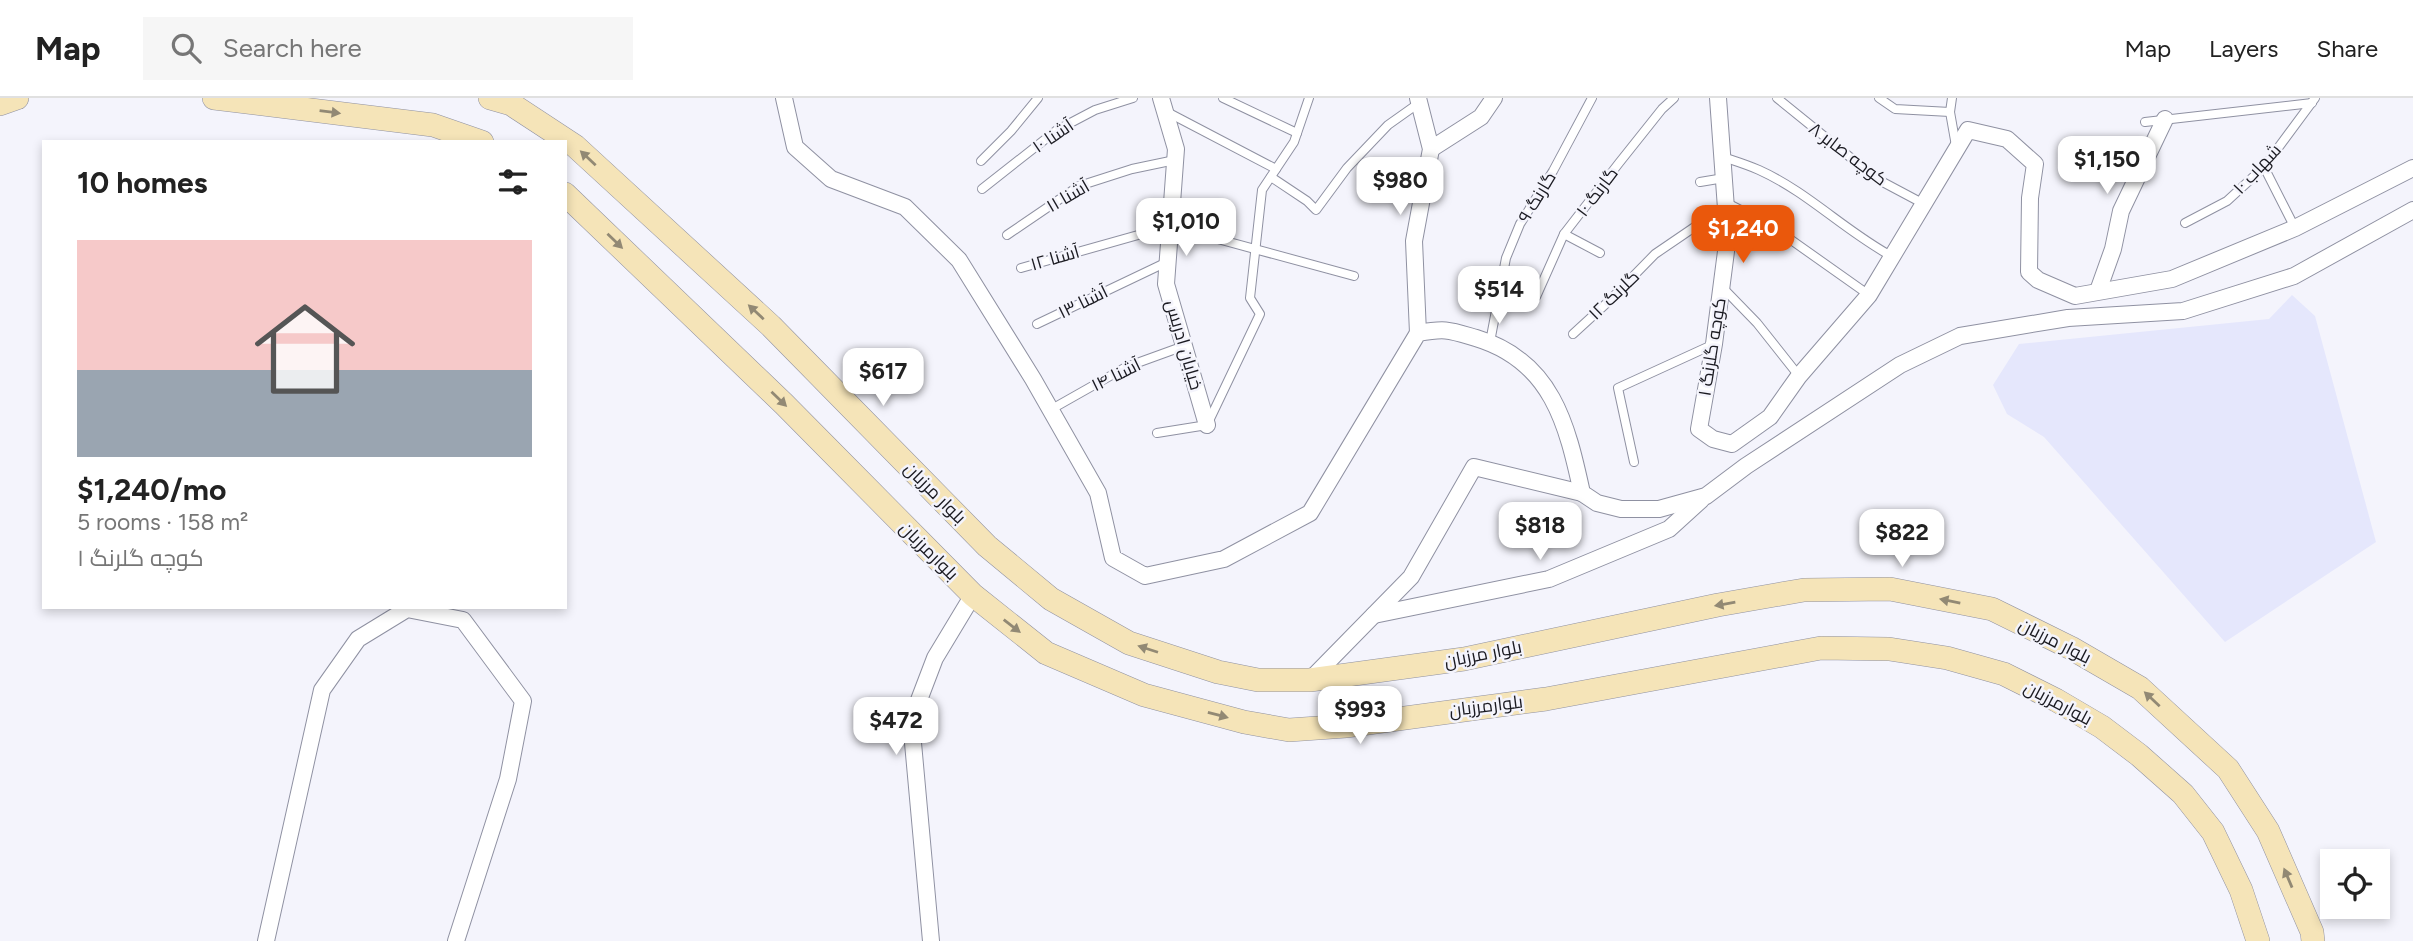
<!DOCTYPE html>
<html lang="en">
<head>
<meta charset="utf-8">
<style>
	body { margin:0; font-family:Figtree,Cairo,sans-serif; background:#f6f6f6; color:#222; height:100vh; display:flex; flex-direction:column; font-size:26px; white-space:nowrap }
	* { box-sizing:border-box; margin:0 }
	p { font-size:23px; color:#767676 }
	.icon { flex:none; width:38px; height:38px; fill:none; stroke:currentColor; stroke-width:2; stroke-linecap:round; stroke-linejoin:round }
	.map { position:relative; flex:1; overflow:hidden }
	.panel { position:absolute; left:42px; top:42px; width:525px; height:469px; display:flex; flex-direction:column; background:#fff; border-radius:0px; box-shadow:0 4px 10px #0003 }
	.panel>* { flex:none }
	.buttons { position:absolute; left:2320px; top:751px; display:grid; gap:14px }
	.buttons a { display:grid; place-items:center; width:70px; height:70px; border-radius:0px; background:#fff; box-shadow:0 4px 10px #0003; font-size:35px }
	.price { position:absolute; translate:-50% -60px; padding:0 16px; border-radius:14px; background:#fff; color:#222; font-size:23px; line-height:46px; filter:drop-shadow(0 2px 4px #0008) }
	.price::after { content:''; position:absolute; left:50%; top:42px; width:21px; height:16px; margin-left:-10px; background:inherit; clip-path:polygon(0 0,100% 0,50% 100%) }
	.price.active { background:#ea580c; color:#fff }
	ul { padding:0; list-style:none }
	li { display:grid; align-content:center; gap:14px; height:371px; padding:0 35px }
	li+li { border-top:2px solid #e0e0e0 }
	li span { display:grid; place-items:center; height:217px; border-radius:0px; color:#555 }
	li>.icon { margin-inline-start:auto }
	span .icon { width:126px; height:126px; fill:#fffc; stroke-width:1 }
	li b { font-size:30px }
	h2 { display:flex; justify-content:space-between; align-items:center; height:84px; padding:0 35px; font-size:30px }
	header { display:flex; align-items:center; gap:42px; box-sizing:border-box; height:98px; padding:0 35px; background:#fff; border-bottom:2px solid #e0e0e0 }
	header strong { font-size:33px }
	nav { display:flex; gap:38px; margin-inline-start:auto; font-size:24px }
	.search { width:490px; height:63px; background:#f6f6f6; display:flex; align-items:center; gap:18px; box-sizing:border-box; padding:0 24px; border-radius:0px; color:#767676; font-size:26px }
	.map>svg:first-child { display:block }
	.built { fill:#e5e7fc }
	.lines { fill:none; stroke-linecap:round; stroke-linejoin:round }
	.service-casing { stroke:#8f91a2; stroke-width:10 }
	.minor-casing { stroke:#8f91a2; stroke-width:18 }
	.secondary-casing { stroke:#8f91a2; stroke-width:24 }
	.service { stroke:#fff; stroke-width:8 }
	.minor { stroke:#fff; stroke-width:16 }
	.secondary { stroke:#f5e4b8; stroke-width:23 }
	.oneway { fill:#928974 }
	.labels { text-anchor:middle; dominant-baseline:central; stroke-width:5; stroke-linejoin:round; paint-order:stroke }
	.street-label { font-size:18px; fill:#1a1a21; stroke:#f4f4fc }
</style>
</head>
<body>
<header>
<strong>Map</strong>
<div class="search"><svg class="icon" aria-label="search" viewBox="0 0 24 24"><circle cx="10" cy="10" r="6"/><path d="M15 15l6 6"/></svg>Search here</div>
<nav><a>Map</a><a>Layers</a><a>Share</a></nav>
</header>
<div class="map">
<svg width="2413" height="843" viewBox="0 0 2413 843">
	<rect width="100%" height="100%" fill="#f4f4fc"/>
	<polygon class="built" points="2292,197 2315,218 2376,444 2225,544 2044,339 2007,316 1993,287 2019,246 2269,221"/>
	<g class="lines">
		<defs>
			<g id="service">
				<polyline points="1223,0 1297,35"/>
				<polyline points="1777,0 1877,81 1924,106"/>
				<polyline points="1879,0 1895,11 1950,14"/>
				<polyline points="1952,0 1950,14 1956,48"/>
				<polyline points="1167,14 1276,71"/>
				<polyline points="2145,24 2312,5"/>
				<path d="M 1723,59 C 1735,63 1748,67 1759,72 C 1808,94 1846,134 1893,159"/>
				<polyline points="981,63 1011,33 1038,0"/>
				<polyline points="2264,69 2295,130"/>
				<polyline points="1271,79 1307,103 1316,112 1347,70 1388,27 1419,5"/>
				<polyline points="1700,84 1724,80"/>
				<polyline points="982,91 1057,32 1095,12 1133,0"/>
				<polyline points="1725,104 1770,127 1869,197"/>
				<polyline points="2185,125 2227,103 2264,69 2315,0"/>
				<polyline points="1564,136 1600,155"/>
				<polyline points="1007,137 1079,88 1132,71 1175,62"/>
				<polyline points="1021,170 1170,128 1354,178"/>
				<polyline points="1722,189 1757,225 1799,278"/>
				<polyline points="1536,199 1564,136 1619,65 1662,11 1674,0"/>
				<polyline points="1037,226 1167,164"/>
				<polyline points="1573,236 1609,203 1655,156 1699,126 1726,118"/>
				<polyline points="1490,244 1506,160 1520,126 1553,73 1592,0"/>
				<polyline points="1050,312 1126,269 1184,248"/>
				<polyline points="1157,335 1207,327 1260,216 1250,200 1262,92 1294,44 1309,0"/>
				<polyline points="1634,364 1618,290 1712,247"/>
			</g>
			<g id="minor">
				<path d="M 784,0 L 795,49 L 831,81 L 905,109 L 959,162 L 1033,281 L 1098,395 L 1113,460 L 1145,478 L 1224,461 L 1310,415 L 1418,235 C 1446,230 1449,232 1476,240 C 1552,263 1567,326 1582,395 L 1597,405 L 1621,411 L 1659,411 L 1706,398 L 1746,368 L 1900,267 L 1960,238 L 2068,220 L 2183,213 L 2294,178 L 2413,112"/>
				<polyline points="1161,0 1176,51 1166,186 1207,327"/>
				<polyline points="1718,0 1728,138 1714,246 1699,331 1713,341 1732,346 1770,319 1799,278 1869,197 1968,32 2007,41 2035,66 2030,100 2029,174 2038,182 2075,198 2172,181 2295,130 2413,70"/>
				<polyline points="1431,51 1481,19 1494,0"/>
				<polyline points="2098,193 2113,151 2121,113 2165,21"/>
				<polyline points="1418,235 1414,143 1431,51 1418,0"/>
				<polyline points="1374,517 1549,481 1669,431 1701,402"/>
				<polyline points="1310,582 1411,479 1474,369 1582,395"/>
				<polyline points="266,843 322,592 358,541 407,511 463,522 523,603 508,681 456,843"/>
				<polyline points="931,843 911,623 935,560 973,497"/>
			</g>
			<g id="secondary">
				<polyline points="214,0 433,27 482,44"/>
				<polyline points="490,0 511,6 575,48 771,228 987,448 1051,501 1129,545 1218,574 1258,582 1310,582 1464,561 1718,507 1804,492 1890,491 1992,511 2071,550 2140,590 2228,671 2268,733 2312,834 2313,843"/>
				<polyline points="0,6 17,0"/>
				<polyline points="565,96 784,306 973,497 1046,555 1144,597 1244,624 1289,632 1346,628 1546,601 1821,550 1889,551 1947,560 2004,576 2056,602 2102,629 2139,657 2183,696 2213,734 2241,792 2258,843"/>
			</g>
		</defs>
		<use href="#service" class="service-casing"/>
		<use href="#minor" class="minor-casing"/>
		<use href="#secondary" class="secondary-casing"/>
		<use href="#service" class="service"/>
		<use href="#minor" class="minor"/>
		<use href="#secondary" class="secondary"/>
	</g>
	<defs><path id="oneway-solid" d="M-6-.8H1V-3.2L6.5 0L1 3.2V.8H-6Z" transform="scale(1.75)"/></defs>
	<g class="oneway">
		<use href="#oneway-solid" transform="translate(330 14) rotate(7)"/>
		<use href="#oneway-solid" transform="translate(588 60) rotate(-137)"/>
		<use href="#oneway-solid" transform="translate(615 143) rotate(44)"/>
		<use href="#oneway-solid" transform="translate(756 214) rotate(-137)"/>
		<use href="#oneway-solid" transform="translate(779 301) rotate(44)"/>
		<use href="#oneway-solid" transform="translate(1950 503) rotate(-169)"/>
		<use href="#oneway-solid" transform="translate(1725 506) rotate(170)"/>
		<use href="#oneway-solid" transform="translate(1012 528) rotate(38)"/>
		<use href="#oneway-solid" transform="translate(1148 551) rotate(-162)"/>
		<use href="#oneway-solid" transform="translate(2152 601) rotate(-137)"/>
		<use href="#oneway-solid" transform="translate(1218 617) rotate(15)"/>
		<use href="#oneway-solid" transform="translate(2288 780) rotate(-113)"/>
	</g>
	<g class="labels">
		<g class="street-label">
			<text transform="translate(1053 38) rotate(-34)">آشنا ۱۰</text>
			<text transform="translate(1848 56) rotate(37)">کوچه صابر ۸</text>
			<text transform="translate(2257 71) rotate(-47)">شهاب ۱۰</text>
			<text transform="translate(1597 94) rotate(-53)">گارنگ ۱۰</text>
			<text transform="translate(1068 98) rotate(-30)">آشنا ۱۱</text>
			<text transform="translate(1537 99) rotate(-59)">گارنگ ۹</text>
			<text transform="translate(1055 160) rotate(-16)">آشنا ۱۲</text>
			<text transform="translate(1614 197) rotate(-44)">گلرنگ ۱۲</text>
			<text transform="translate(1083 204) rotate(-26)">آشنا ۱۳</text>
			<text transform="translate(1184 247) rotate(74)">خیابان ادریس</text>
			<text transform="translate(1712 249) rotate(-81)">کوچه گلرنگ ۱</text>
			<text transform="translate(1116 277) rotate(-26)">آشنا ۱۴</text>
			<text transform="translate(935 395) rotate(45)">بلوار مرزبان</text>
			<text transform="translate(929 453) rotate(45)">بلوارمرزبان</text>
			<text transform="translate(2055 543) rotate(27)">بلوار مرزبان</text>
			<text transform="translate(1483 556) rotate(-11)">بلوار مرزبان</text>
			<text transform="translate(2058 605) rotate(28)">بلوارمرزبان</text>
			<text transform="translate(1486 608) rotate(-7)">بلوارمرزبان</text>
		</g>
	</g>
</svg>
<div class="buttons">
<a><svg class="icon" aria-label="locate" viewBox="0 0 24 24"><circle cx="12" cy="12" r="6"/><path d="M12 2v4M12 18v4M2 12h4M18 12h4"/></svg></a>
</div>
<b class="price" style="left:2107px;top:98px">$1,150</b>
<b class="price" style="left:1400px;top:119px">$980</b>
<b class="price" style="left:1186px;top:160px">$1,010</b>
<b class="price active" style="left:1743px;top:167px">$1,240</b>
<b class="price" style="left:1499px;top:228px">$514</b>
<b class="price" style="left:883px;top:310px">$617</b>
<b class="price" style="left:1540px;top:464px">$818</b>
<b class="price" style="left:1902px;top:471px">$822</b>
<b class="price" style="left:1360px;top:648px">$993</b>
<b class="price" style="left:896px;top:659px">$472</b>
<section class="panel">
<h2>10 homes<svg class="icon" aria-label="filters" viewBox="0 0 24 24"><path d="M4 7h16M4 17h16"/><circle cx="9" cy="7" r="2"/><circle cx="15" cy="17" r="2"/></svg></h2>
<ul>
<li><span style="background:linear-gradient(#f6c9c9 60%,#9aa5b1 0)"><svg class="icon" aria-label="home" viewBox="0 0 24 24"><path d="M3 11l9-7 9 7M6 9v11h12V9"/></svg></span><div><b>$1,240/mo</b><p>5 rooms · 158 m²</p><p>کوچه گلرنگ ۱</p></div></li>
</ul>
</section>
</div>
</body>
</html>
